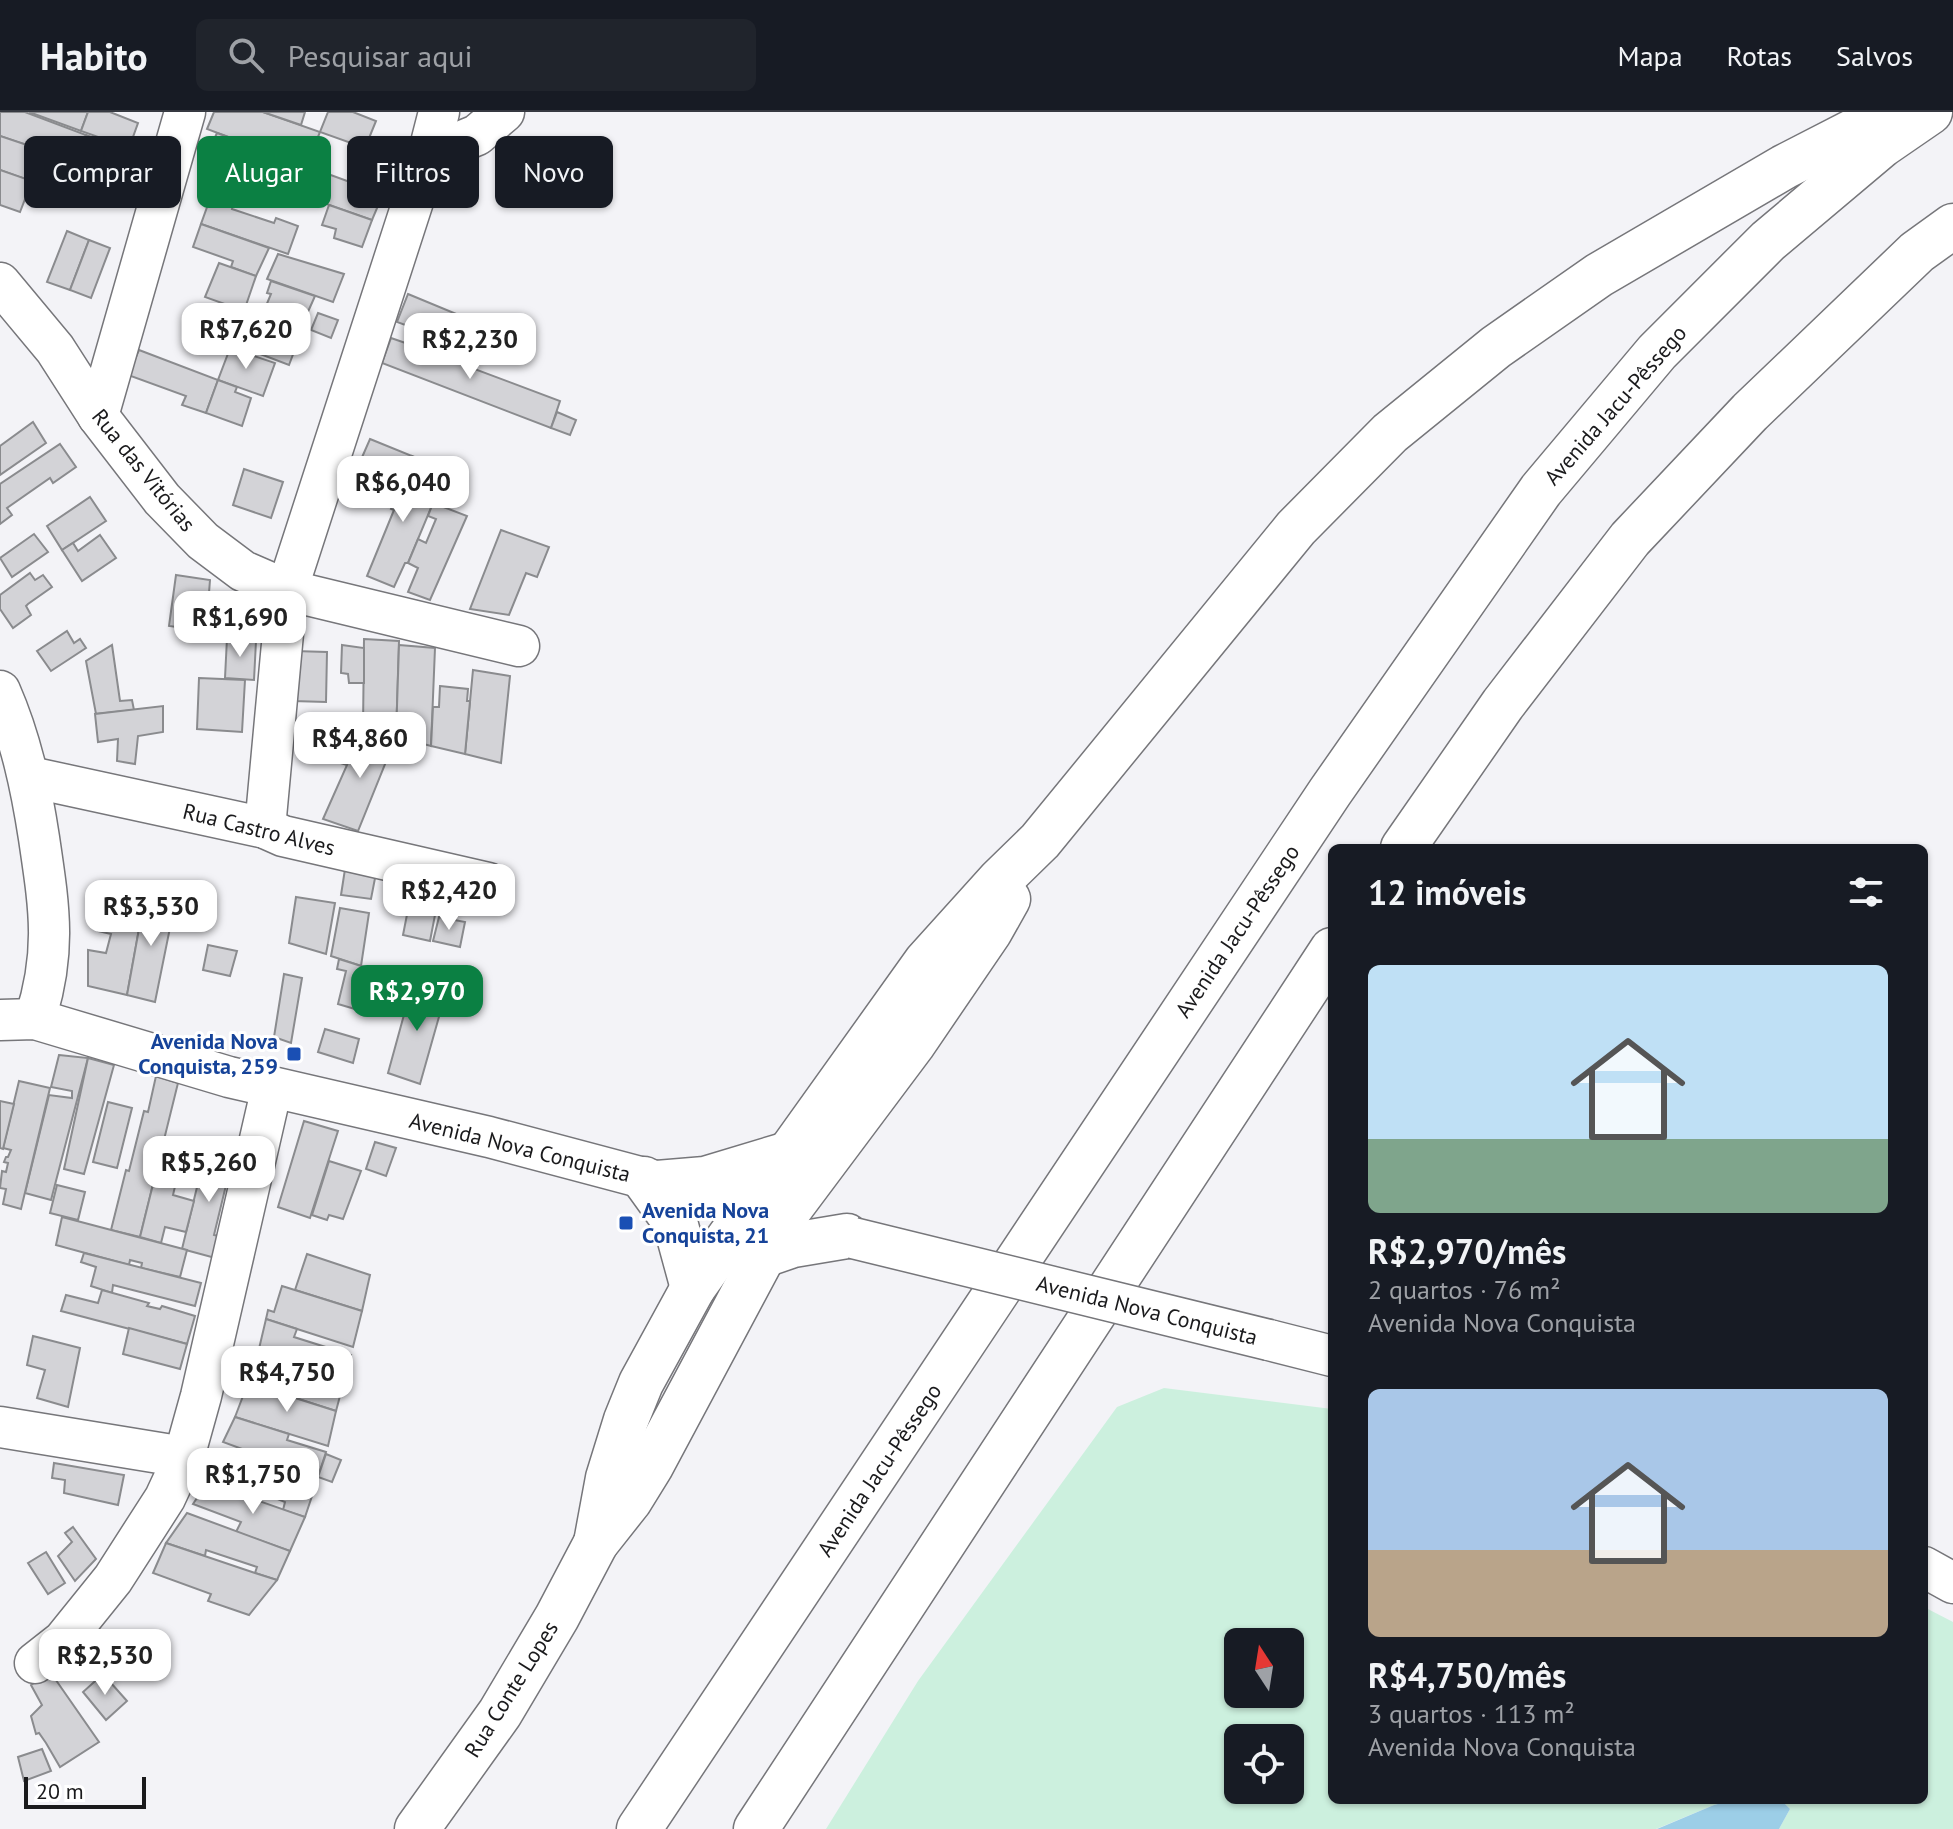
<!DOCTYPE html>
<html lang="pt">
<head>
<meta charset="utf-8">
<style>
	body { margin:0; font-family:"PT Sans",sans-serif; background:#20242c; color:#f1f3f6; height:100vh; display:flex; flex-direction:column; font-size:30px; white-space:nowrap }
	* { box-sizing:border-box; margin:0 }
	p { font-size:26px; color:#9ea1a6 }
	.icon { flex:none; width:44px; height:44px; fill:none; stroke:currentColor; stroke-width:2; stroke-linecap:round; stroke-linejoin:round }
	.map { position:relative; flex:1; overflow:hidden }
	.panel { position:absolute; left:1328px; top:732px; width:600px; height:960px; display:flex; flex-direction:column; background:#171b24; border-radius:12px; box-shadow:0 2px 6px #0004 }
	.panel>* { flex:none }
	.banner { position:absolute; left:24px; top:24px; width:760px; height:72px; display:flex; gap:16px }
	.needle { width:52px; rotate:348deg }
	.controls { position:absolute; left:1224px; top:1516px; display:grid; gap:16px }
	.controls a { display:grid; place-items:center; width:80px; height:80px; border-radius:12px; background:#171b24; box-shadow:0 2px 6px #0004; font-size:40px }
	.scale { position:absolute; left:24px; bottom:20px; width:122px; box-sizing:border-box; padding-left:8px; border:4px solid #1a1a1c; border-top:0; font-size:22px; line-height:28px; white-space:nowrap; color:#1a1a1c; -webkit-text-stroke:6px #fff; paint-order:stroke }
	.price { position:absolute; translate:-50% -68px; padding:0 18px; border-radius:16px; background:#fff; color:#222; font-size:26px; line-height:52px; filter:drop-shadow(0 2px 4px #0008) }
	.price::after { content:''; position:absolute; left:50%; top:48px; width:24px; height:18px; margin-left:-12px; background:inherit; clip-path:polygon(0 0,100% 0,50% 100%) }
	.price.selected { background:#0b8043; color:#fff }
	ul { padding:0; list-style:none }
	li { display:grid; align-content:center; gap:16px; height:424px; padding:0 40px }
	li span { display:grid; place-items:center; height:248px; border-radius:12px; color:#555 }
	li>.icon { margin-inline-start:auto }
	span .icon { width:144px; height:144px; fill:#fffc; stroke-width:1 }
	li b { font-size:34px }
	h2 { display:flex; justify-content:space-between; align-items:center; height:96px; padding:0 40px; font-size:34px }
	.chip { padding:0 28px; border-radius:12px; background:#171b24; box-shadow:0 2px 6px #0004; font-size:28px; line-height:72px }
	.chip.selected { background:#0b8043; color:#fff }
	header { display:flex; align-items:center; gap:48px; box-sizing:border-box; height:112px; padding:0 40px; background:#171b24; border-bottom:2px solid #363941 }
	header strong { font-size:38px }
	nav { display:flex; gap:44px; margin-inline-start:auto; font-size:28px }
	.search { width:560px; height:72px; background:#20242c; display:flex; align-items:center; gap:20px; box-sizing:border-box; padding:0 28px; border-radius:12px; color:#9ea1a6; font-size:30px }
	.map>svg:first-child { display:block }
	.green { fill:#ccf0de; fill-rule:evenodd }
	.water { fill:#9ccee7 }
	.building { fill:#d3d3d7; stroke:#8a8b8e; stroke-width:2 }
	.lines { fill:none; stroke-linecap:round; stroke-linejoin:round }
	.minor-casing { stroke:#76767a; stroke-width:43 }
	.tertiary-casing { stroke:#76767a; stroke-width:47 }
	.trunk-casing { stroke:#76767a; stroke-width:47 }
	.minor { stroke:#fff; stroke-width:40 }
	.tertiary { stroke:#fff; stroke-width:44 }
	.trunk { stroke:#fff; stroke-width:44 }
	.minor-bridge-casing { stroke:#76767a; stroke-width:43; stroke-linecap:butt }
	.minor-bridge { stroke:#fff; stroke-width:40 }
	.transit-dot { fill:#1a4fb4; stroke:#fff; stroke-width:3 }
	.labels { text-anchor:middle; dominant-baseline:central; stroke-width:6; stroke-linejoin:round; paint-order:stroke }
	.street-label { font-size:22px; fill:#1a1a1c; stroke:#fff }
	.transit-label { font-size:22px; font-weight:bold; fill:#164399; stroke:#fff; text-anchor:end }
</style>
</head>
<body>
<header>
<strong>Habito</strong>
<div class="search"><svg class="icon" aria-label="search" viewBox="0 0 24 24"><circle cx="10" cy="10" r="6"/><path d="M15 15l6 6"/></svg>Pesquisar aqui</div>
<nav><a>Mapa</a><a>Rotas</a><a>Salvos</a></nav>
</header>
<div class="map">
<svg width="1953" height="1717" viewBox="0 0 1953 1717">
	<rect width="100%" height="100%" fill="#f3f3f7"/>
	<g class="green">
		<path d="M 1164,1276 L 1332,1297 L 1332,1688 L 1733,1688 L 1714,1693 L 1656,1717 L 826,1717 L 918,1569 L 1117,1295 ZM 1238,1530 L 1290,1530 L 1290,1582 L 1238,1582 ZM 1238,1626 L 1290,1626 L 1290,1678 L 1238,1678 Z"/>
		<polygon points="1924,1495 1953,1510 1953,1717 1779,1717 1790,1697 1781,1688 1924,1688"/>
	</g>
	<polygon class="water" points="1733,1688 1781,1688 1790,1697 1779,1717 1657,1717 1714,1693"/>
	<g class="building">
		<polygon points="0,0 25,0 86,23 75,50 0,24"/>
		<polygon points="29,0 88,0 81,19"/>
		<polygon points="88,0 110,0 138,11 129,36 81,19"/>
		<polygon points="214,0 263,0 320,20 306,54 207,17"/>
		<polygon points="263,0 305,0 301,13"/>
		<polygon points="328,0 353,0 376,9 365,36 320,20"/>
		<polygon points="217,21 283,45 279,58 259,50 253,67 204,49"/>
		<polygon points="86,23 130,39 124,55 141,61 137,72 75,50"/>
		<polygon points="0,24 36,36 25,67 0,58"/>
		<polygon points="356,34 391,47 383,72 353,63 358,47 352,45"/>
		<polygon points="306,54 383,82 372,108 295,81"/>
		<polygon points="0,58 32,69 20,100 0,93"/>
		<polygon points="211,84 233,92 232,97 274,111 276,106 298,114 288,142 201,112"/>
		<polygon points="329,93 372,108 362,135 334,126 336,117 322,113"/>
		<polygon points="201,112 269,136 256,164 231,155 233,149 193,135"/>
		<polygon points="67,119 89,128 70,178 47,170"/>
		<polygon points="89,128 110,136 91,186 70,178"/>
		<polygon points="278,142 344,162 333,190 267,167"/>
		<polygon points="219,151 256,164 244,199 205,185"/>
		<polygon points="271,169 315,184 299,220 261,206 271,182 267,181"/>
		<polygon points="408,182 483,213 473,238 397,210"/>
		<polygon points="318,201 338,208 331,226 311,218"/>
		<polygon points="263,216 298,229 289,253 247,237 257,217 262,219"/>
		<polygon points="391,226 417,235 419,229 448,240 445,246 560,289 551,316 382,251"/>
		<polygon points="232,231 246,237 245,241 275,251 263,284 218,268"/>
		<polygon points="139,238 218,268 206,301 182,293 186,284 128,263"/>
		<polygon points="218,268 237,275 235,280 251,286 242,314 206,301"/>
		<polygon points="557,300 576,308 570,323 551,316"/>
		<polygon points="33,310 46,331 0,363 0,334"/>
		<polygon points="370,327 412,344 400,376 356,359"/>
		<polygon points="60,332 76,355 53,371 50,366 7,396 12,403 0,412 0,372"/>
		<polygon points="412,344 434,353 420,385 433,391 408,451 405,451 394,475 367,464 394,398 391,397"/>
		<polygon points="244,357 283,370 271,406 233,393"/>
		<polygon points="90,385 106,409 62,438 47,414"/>
		<polygon points="433,391 467,404 430,488 408,480 418,456 408,451 418,427 426,431 436,407 428,404"/>
		<polygon points="501,418 549,435 537,465 526,461 509,503 470,497"/>
		<polygon points="34,422 48,440 12,465 0,446"/>
		<polygon points="100,423 116,446 82,469 62,438 73,431 78,439"/>
		<polygon points="30,461 35,468 43,463 52,475 28,492 26,494 31,503 13,516 0,497 0,483"/>
		<polygon points="176,463 210,468 206,519 169,514"/>
		<polygon points="67,519 74,531 80,527 86,536 51,559 37,539"/>
		<polygon points="227,526 256,529 254,568 225,566"/>
		<polygon points="364,527 399,529 396,625 363,617"/>
		<polygon points="112,533 120,589 132,588 134,598 96,602 86,549"/>
		<polygon points="342,533 364,536 364,571 349,571 348,562 341,561"/>
		<polygon points="399,533 435,536 431,634 396,625"/>
		<polygon points="294,539 327,540 326,590 293,589"/>
		<polygon points="473,558 510,564 501,651 465,642"/>
		<polygon points="199,566 245,568 242,620 197,617"/>
		<polygon points="440,574 468,577 467,589 470,589 465,642 431,634 433,595 439,595"/>
		<polygon points="163,594 163,620 138,624 135,652 117,649 118,627 98,630 95,602"/>
		<polygon points="328,607 363,617 347,653 298,638 302,623 319,627"/>
		<polygon points="363,617 396,625 358,719 323,707"/>
		<polygon points="345,757 376,761 371,787 341,783"/>
		<polygon points="413,772 440,777 430,829 403,823"/>
		<polygon points="107,777 145,784 127,883 88,874 88,838 106,841 111,822 98,819 103,781"/>
		<polygon points="145,784 175,791 155,890 127,883"/>
		<polygon points="296,785 335,791 326,842 289,831"/>
		<polygon points="340,796 369,801 361,854 331,844"/>
		<polygon points="439,805 465,810 460,835 433,829"/>
		<polygon points="208,833 237,839 230,864 203,858"/>
		<polygon points="339,847 374,858 365,900 338,892 346,859 337,857"/>
		<polygon points="374,858 413,870 405,900 368,889"/>
		<polygon points="284,862 302,866 291,931 274,925"/>
		<polygon points="413,870 446,880 420,972 388,961"/>
		<polygon points="325,917 359,927 353,951 318,940"/>
		<polygon points="59,943 88,946 51,1088 25,1081 49,983 72,986 72,979 51,975"/>
		<polygon points="88,946 114,953 84,1062 64,1057"/>
		<polygon points="156,964 178,971 140,1125 111,1118 126,1058 129,1059 144,999 148,1000"/>
		<polygon points="19,969 50,976 21,1097 3,1092 6,1077 0,1076 2,1059 6,1060 8,1051 4,1050 6,1045 8,1045 11,1038 3,1036"/>
		<polygon points="0,989 14,992 3,1037 0,1036"/>
		<polygon points="108,990 132,996 117,1056 93,1050"/>
		<polygon points="304,1009 338,1019 310,1106 278,1095"/>
		<polygon points="375,1030 396,1036 386,1064 366,1057"/>
		<polygon points="207,1034 234,1040 214,1123 223,1125 219,1147 182,1137"/>
		<polygon points="160,1044 181,1049 173,1083 194,1089 186,1120 165,1115 161,1131 140,1125"/>
		<polygon points="329,1049 361,1059 343,1107 329,1103 327,1108 312,1103"/>
		<polygon points="57,1073 85,1080 78,1108 50,1101"/>
		<polygon points="62,1105 187,1138 180,1165 141,1156 142,1151 130,1148 129,1153 56,1133"/>
		<polygon points="84,1141 201,1171 195,1194 113,1173 112,1181 91,1174 96,1155 81,1150"/>
		<polygon points="307,1142 370,1163 362,1199 295,1178"/>
		<polygon points="282,1174 362,1199 353,1235 266,1207 268,1198 274,1200"/>
		<polygon points="102,1178 149,1191 147,1194 160,1197 162,1194 195,1204 187,1232 61,1199 66,1183 98,1191"/>
		<polygon points="266,1207 297,1217 294,1225 351,1243 344,1269 258,1241"/>
		<polygon points="129,1216 187,1232 180,1257 123,1242"/>
		<polygon points="33,1224 80,1236 68,1295 37,1286 45,1258 27,1253"/>
		<polygon points="258,1241 344,1269 336,1299 248,1271"/>
		<polygon points="248,1271 336,1299 328,1334 235,1305"/>
		<polygon points="235,1305 289,1322 287,1328 326,1340 318,1365 223,1330"/>
		<polygon points="220,1338 315,1375 305,1405 283,1398 285,1390 243,1373 239,1382 207,1371"/>
		<polygon points="326,1342 341,1348 332,1370 318,1365"/>
		<polygon points="54,1351 124,1363 118,1393 64,1381 65,1368 52,1366"/>
		<polygon points="207,1371 305,1405 290,1439 236,1420 241,1410 193,1392"/>
		<polygon points="187,1401 290,1439 277,1468 255,1461 257,1455 206,1438 205,1444 166,1431"/>
		<polygon points="73,1415 96,1447 75,1469 58,1444 72,1430 65,1421"/>
		<polygon points="166,1431 255,1461 277,1468 249,1503 208,1489 211,1482 153,1461"/>
		<polygon points="46,1440 65,1471 48,1482 28,1451"/>
		<polygon points="51,1561 99,1630 60,1655 46,1631 39,1621 36,1622 31,1604 42,1593 31,1573"/>
		<polygon points="103,1562 127,1589 106,1608 83,1580"/>
		<polygon points="42,1637 51,1659 24,1669 18,1645"/>
	</g>
	<g class="lines">
		<defs>
			<g id="minor">
				<polyline points="428,43 477,23 504,0"/>
				<polyline points="0,171 55,237 98,304 162,387 203,429 243,459 287,478 519,534"/>
				<polyline points="98,304 185,0"/>
				<path d="M 0,579 C 21,627 31,674 39,726 C 49,794 57,839 35,907"/>
				<polyline points="30,665 265,716 283,724 488,771"/>
				<polyline points="265,716 287,478 428,43 439,0"/>
				<polyline points="0,908 35,907 229,965 489,1025 779,1102"/>
				<polyline points="1269,1228 1332,1244"/>
				<polyline points="0,1315 184,1345"/>
				<polyline points="1924,1455 1953,1471"/>
				<polyline points="35,1551 63,1529 113,1467 165,1386 184,1345 201,1284 272,975"/>
			</g>
			<g id="tertiary">
				<polyline points="644,1067 675,1110 693,1176"/>
				<polyline points="657,1071 705,1067 788,1042"/>
				<polyline points="761,1144 793,1133 847,1124"/>
				<polyline points="596,1431 608,1366 626,1308 641,1271 693,1176 926,850 1000,768 1040,729 1296,416 1390,321 1496,235 1599,163 1784,55 1891,0"/>
				<polyline points="417,1717 500,1601 557,1505 596,1431 630,1388 651,1354 785,1103 913,932 990,819 1008,787"/>
			</g>
			<g id="trunk">
				<polyline points="1403,736 1503,592 1630,427 1750,300 1917,140 1953,114"/>
				<polyline points="639,1717 1330,680 1541,378 1657,240 1768,129 1882,33 1930,0"/>
				<polyline points="756,1717 1332,838"/>
			</g>
		</defs>
		<use href="#minor" class="minor-casing"/>
		<use href="#tertiary" class="tertiary-casing"/>
		<use href="#trunk" class="trunk-casing"/>
		<use href="#minor" class="minor"/>
		<use href="#tertiary" class="tertiary"/>
		<use href="#trunk" class="trunk"/>
		<defs>
			<polyline id="minor-bridge" points="853,1126 1269,1228"/>
		</defs>
		<use href="#minor-bridge" class="minor-bridge-casing"/>
		<use href="#minor-bridge" class="minor-bridge"/>
	</g>
	<g class="transit-dot">
		<rect x="286" y="934" width="16" height="16" rx="4"/>
		<rect x="618" y="1103" width="16" height="16" rx="4"/>
	</g>
	<g class="labels">
		<g class="street-label">
			<text transform="translate(1615 293) rotate(-49)">Avenida Jacu-Pêssego</text>
			<text transform="translate(144 358) rotate(51)">Rua das Vitórias</text>
			<text transform="translate(259 717) rotate(14)">Rua Castro Alves</text>
			<text transform="translate(1237 819) rotate(-56)">Avenida Jacu-Pêssego</text>
			<text transform="translate(520 1035) rotate(14)">Avenida Nova Conquista</text>
			<text transform="translate(1147 1198) rotate(14)">Avenida Nova Conquista</text>
			<text transform="translate(879 1358) rotate(-56)">Avenida Jacu-Pêssego</text>
			<text transform="translate(511 1577) rotate(-58)">Rua Conte Lopes</text>
		</g>
		<g class="transit-label">
			<text x="278" y="929">Avenida Nova<tspan x="278" dy="25">Conquista, 259</tspan></text>
			<text x="642" y="1098" text-anchor="start">Avenida Nova<tspan x="642" dy="25">Conquista, 21</tspan></text>
		</g>
	</g>
</svg>
<div class="controls">
<a><svg class="needle" viewBox="-14 -14 28 28"><path d="M0-13l5 13h-10z" fill="#e53935"/><path d="M0 13l5-13h-10z" fill="#9ea1a6"/></svg></a>
<a><svg class="icon" aria-label="locate" viewBox="0 0 24 24"><circle cx="12" cy="12" r="6"/><path d="M12 2v4M12 18v4M2 12h4M18 12h4"/></svg></a>
</div>
<div class="scale">20 m</div>
<b class="price" style="left:246px;top:259px">R$7,620</b>
<b class="price" style="left:470px;top:269px">R$2,230</b>
<b class="price" style="left:403px;top:412px">R$6,040</b>
<b class="price" style="left:240px;top:547px">R$1,690</b>
<b class="price" style="left:360px;top:668px">R$4,860</b>
<b class="price" style="left:449px;top:820px">R$2,420</b>
<b class="price" style="left:151px;top:836px">R$3,530</b>
<b class="price selected" style="left:417px;top:921px">R$2,970</b>
<b class="price" style="left:209px;top:1092px">R$5,260</b>
<b class="price" style="left:287px;top:1302px">R$4,750</b>
<b class="price" style="left:253px;top:1404px">R$1,750</b>
<b class="price" style="left:105px;top:1585px">R$2,530</b>
<div class="banner">
<a class="chip">Comprar</a>
<a class="chip selected">Alugar</a>
<a class="chip">Filtros</a>
<a class="chip">Novo</a>
</div>
<section class="panel">
<h2>12 imóveis<svg class="icon" aria-label="filters" viewBox="0 0 24 24"><path d="M4 7h16M4 17h16"/><circle cx="9" cy="7" r="2"/><circle cx="15" cy="17" r="2"/></svg></h2>
<ul>
<li><span style="background:linear-gradient(#bfe0f5 70%,#7fa58c 0)"><svg class="icon" aria-label="home" viewBox="0 0 24 24"><path d="M3 11l9-7 9 7M6 9v11h12V9"/></svg></span><div><b>R$2,970/mês</b><p>2 quartos · 76 m²</p><p>Avenida Nova Conquista</p></div></li>
<li><span style="background:linear-gradient(#a9c7e8 65%,#b9a48a 0)"><svg class="icon" aria-label="home" viewBox="0 0 24 24"><path d="M3 11l9-7 9 7M6 9v11h12V9"/></svg></span><div><b>R$4,750/mês</b><p>3 quartos · 113 m²</p><p>Avenida Nova Conquista</p></div></li>
</ul>
</section>
</div>
</body>
</html>
